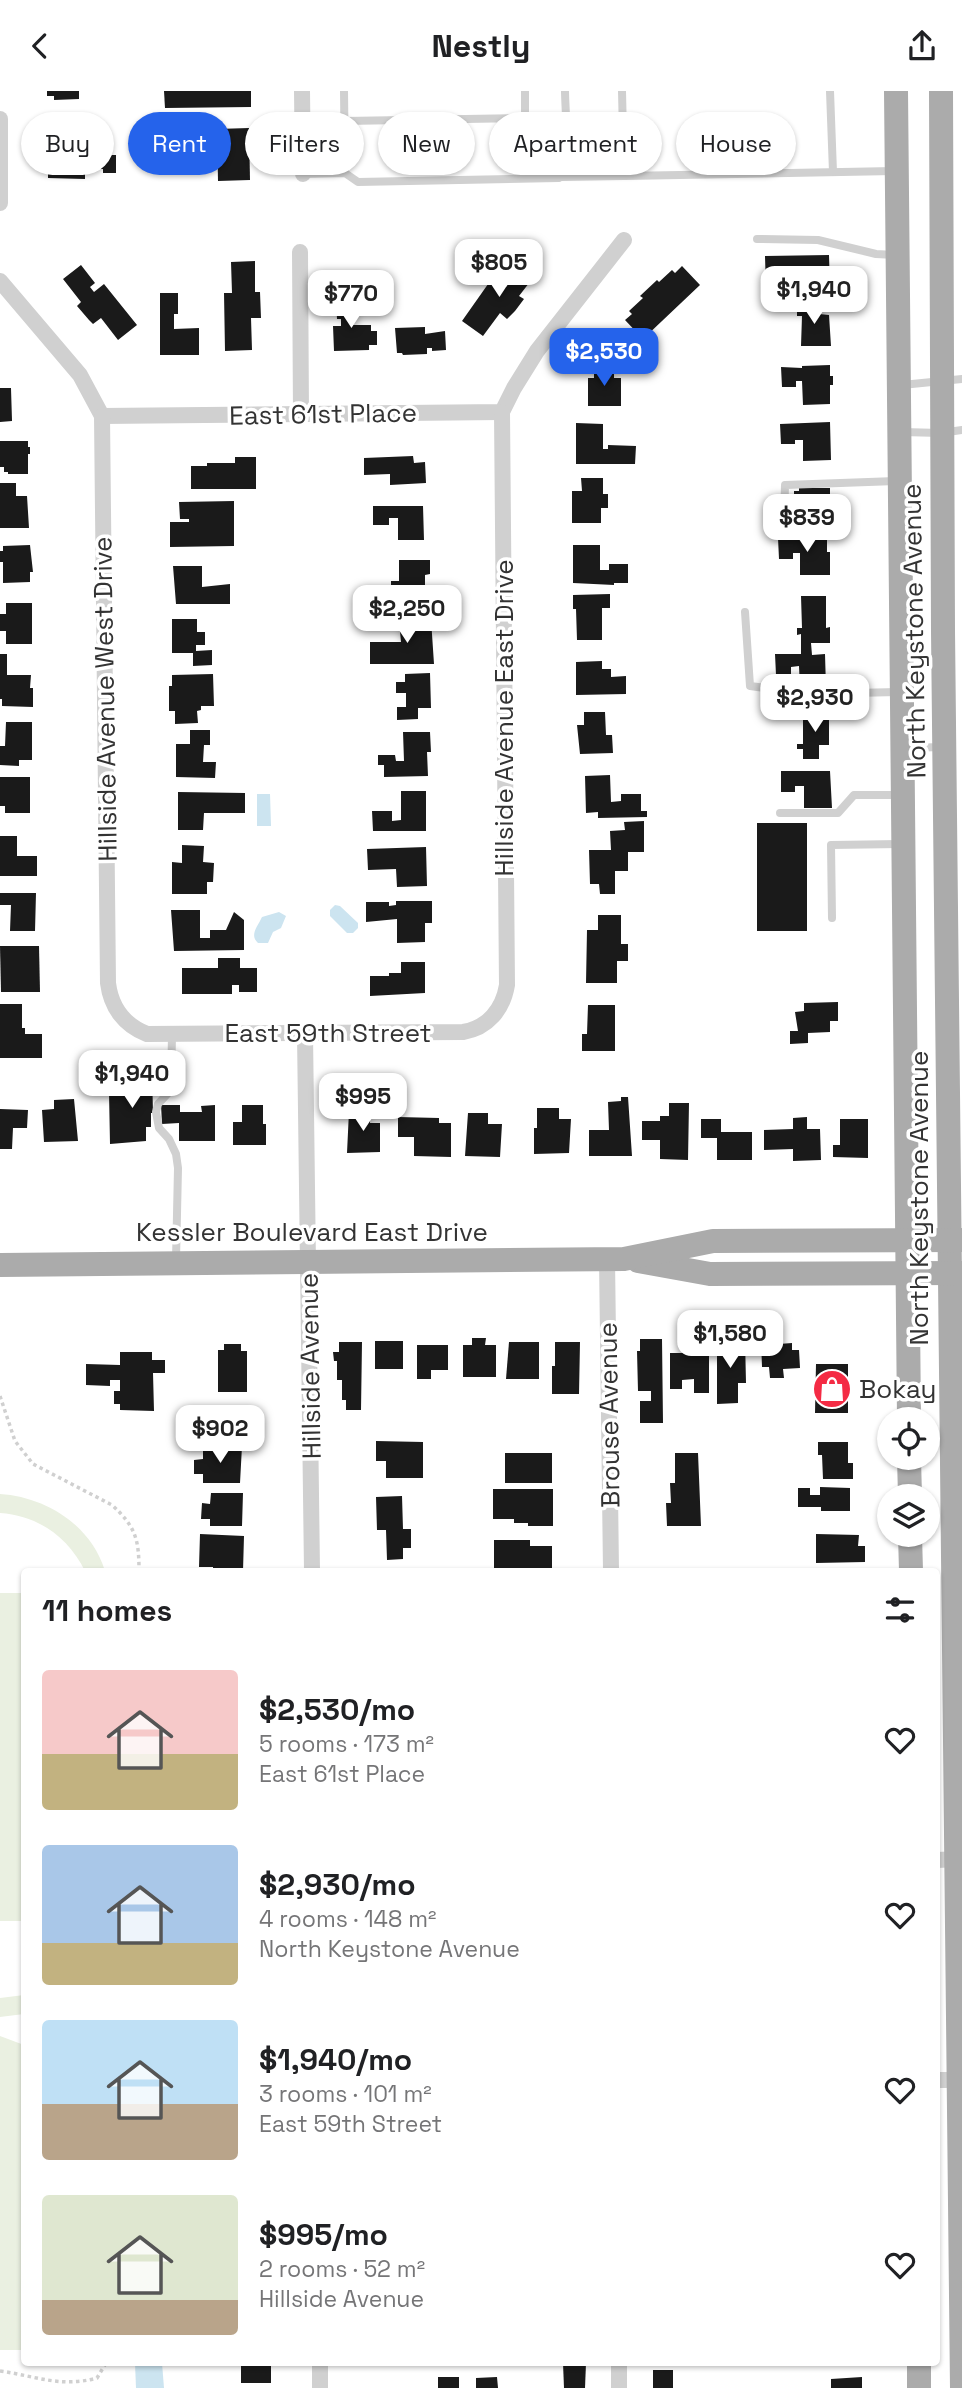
<!DOCTYPE html>
<html lang="en">
<head>
<meta charset="utf-8">
<style>
	body { margin:0; font-family:"Space Grotesk",sans-serif; background:#f2f2f2; color:#202124; height:100vh; display:flex; flex-direction:column; font-size:26px; white-space:nowrap }
	* { box-sizing:border-box; margin:0 }
	p { font-size:23px; color:#757577 }
	.icon { flex:none; width:38px; height:38px; fill:none; stroke:currentColor; stroke-width:2; stroke-linecap:round; stroke-linejoin:round }
	.map { position:relative; flex:1; overflow:hidden }
	.sheet { position:absolute; left:21px; top:1477px; width:919px; height:798px; display:flex; flex-direction:column; background:#fff; border-radius:7px; box-shadow:0 2px 5px #0004 }
	.sheet>* { flex:none }
	.guide { position:absolute; left:21px; top:21px; width:920px; height:63px; display:flex; gap:14px }
	.tools { position:absolute; left:877px; top:1316px; display:grid; gap:14px }
	.tools a { display:grid; place-items:center; width:63px; height:63px; border-radius:50%; background:#fff; box-shadow:0 2px 5px #0004; font-size:35px }
	.price { position:absolute; translate:-50% -60px; padding:0 16px; border-radius:14px; background:#fff; color:#222; font-size:23px; line-height:46px; filter:drop-shadow(0 2px 4px #0008) }
	.price::after { content:''; position:absolute; left:50%; top:42px; width:21px; height:16px; margin-left:-10px; background:inherit; clip-path:polygon(0 0,100% 0,50% 100%) }
	.price.on { background:#2563eb; color:#fff }
	ul { padding:0; list-style:none }
	li { display:flex; align-items:center; gap:21px; height:175px; padding:0 21px }
	li span { display:grid; place-items:center; flex:none; width:196px; height:140px; border-radius:7px; color:#555 }
	li>.icon { margin-inline-start:auto }
	span .icon { width:84px; height:84px; fill:#fffc; stroke-width:1 }
	li b { font-size:30px }
	h2 { display:flex; justify-content:space-between; align-items:center; height:84px; padding:0 21px; font-size:30px }
	.chip { padding:0 24px; border-radius:32px; background:#fff; box-shadow:0 2px 5px #0004; font-size:24px; line-height:63px }
	.chip.on { background:#2563eb; color:#fff }
	header { display:flex; justify-content:space-between; align-items:center; height:91px; padding:0 21px; background:#fff; font-size:32px; font-weight:600 }
	.map>svg:first-child { display:block }
	.green { fill:#eaf0e1 }
	.water { fill:#cce4f0 }
	.building { fill:#1a1a1a }
	.lines { fill:none; stroke-linecap:round; stroke-linejoin:round }
	.path { stroke:#d0d0d0; stroke-width:3.5; stroke-dasharray:3.5 3.5; stroke-linecap:butt }
	.service { stroke:#d0d0d0; stroke-width:8 }
	.minor { stroke:#d0d0d0; stroke-width:16 }
	.primary { stroke:#ababab; stroke-width:24 }
	.labels { text-anchor:middle; dominant-baseline:central; stroke-width:7; stroke-linejoin:round; paint-order:stroke }
	.street-label { font-size:26px; fill:#333; stroke:#fff }
	.poi-label { font-size:26px; fill:#333; stroke:#fff; text-anchor:start }
</style>
</head>
<body>
<header><svg class="icon" aria-label="back" viewBox="0 0 24 24"><path d="M15 5l-7 7 7 7"/></svg>Nestly<svg class="icon" aria-label="share" viewBox="0 0 24 24"><path d="M12 15V3M7 8l5-5 5 5M5 13v7h14v-7"/></svg></header>
<div class="map">
<svg width="962" height="2297" viewBox="0 0 962 2297">
	<rect width="100%" height="100%" fill="#fff"/>
	<g class="green">
		<path d="M 0,1403 C 46,1406 91,1434 105,1480 L 85,1480 C 68,1446 39,1425 0,1422 Z"/>
		<rect x="0" y="1502" width="24" height="328"/>
		<polygon points="24,1904 24,1923 0,1926 0,1907"/>
		<polygon points="0,1945 24,1954 24,2259 0,2259"/>
	</g>
	<g class="water">
		<polygon points="257,703 270,703 271,735 257,735"/>
		<polygon points="335,814 340,815 358,832 358,837 353,842 347,842 330,825 330,819"/>
		<path d="M 279,821 L 286,825 L 281,837 L 273,841 L 268,852 L 258,852 C 249,844 258,835 262,826 Z"/>
		<polygon points="135,2272 162,2272 164,2297 136,2297"/>
	</g>
	<g class="building">
		<polygon points="47,0 79,0 79,8 54,9 54,5 47,5"/>
		<polygon points="164,0 251,0 251,16 165,17"/>
		<polygon points="88,22 89,39 79,39 80,49 53,50 53,43 48,43 48,23"/>
		<polygon points="249,37 250,89 218,90 217,38"/>
		<polygon points="48,64 116,64 116,82 103,82 103,78 85,78 85,88 48,87"/>
		<polygon points="829,164 830,197 766,198 765,165"/>
		<polygon points="517,169 536,183 519,205 524,208 515,220 507,228 500,222 483,245 462,230 493,186 506,196 509,192 503,187"/>
		<polygon points="255,170 255,201 260,201 261,227 251,227 252,259 225,260 224,202 232,202 231,171"/>
		<polygon points="81,174 95,192 90,196 94,201 104,193 137,234 118,249 101,227 93,233 89,229 77,215 81,211 63,188"/>
		<polygon points="682,175 700,194 643,248 625,229 632,223 629,220 643,207 640,205 657,189 659,191 672,179 675,182"/>
		<polygon points="160,202 178,202 178,223 174,223 174,238 199,237 199,264 160,264"/>
		<polygon points="336,208 355,208 353,234 371,234 371,240 377,240 377,254 369,254 369,259 334,260 333,235 341,235 341,228 337,228"/>
		<polygon points="797,212 819,212 819,223 829,224 831,255 801,255 802,225 797,225"/>
		<polygon points="425,236 425,243 445,240 446,259 432,260 432,257 427,257 427,263 403,264 402,262 397,262 395,237"/>
		<polygon points="830,274 830,285 833,285 833,294 830,294 830,313 803,314 802,290 796,290 796,296 782,296 781,276 802,277 802,275"/>
		<polygon points="594,275 614,275 614,287 621,287 621,315 588,315 588,287 594,287"/>
		<polygon points="0,297 11,297 12,330 0,331"/>
		<polygon points="830,331 831,369 803,370 803,349 795,349 795,353 781,353 780,333"/>
		<polygon points="576,332 603,333 603,358 608,358 608,354 636,355 635,373 576,373"/>
		<polygon points="0,350 28,350 28,356 30,356 30,363 28,363 28,383 8,383 8,381 4,381 4,376 0,376"/>
		<polygon points="413,365 414,372 425,371 426,392 390,394 390,383 364,384 364,367"/>
		<polygon points="235,366 256,366 256,398 191,398 191,375 207,375 207,372 235,372"/>
		<polygon points="581,387 603,387 603,403 608,403 608,417 601,417 601,432 572,432 572,400 582,400"/>
		<polygon points="0,392 16,392 16,405 27,405 29,437 0,437"/>
		<polygon points="799,397 830,397 830,431 794,431 794,400 799,400"/>
		<polygon points="234,410 234,455 170,456 170,431 189,431 189,428 180,428 179,411"/>
		<polygon points="373,415 423,415 424,449 398,449 398,427 389,427 389,434 373,434"/>
		<polygon points="778,447 827,447 827,461 830,461 830,484 800,484 800,462 793,462 793,468 779,468"/>
		<polygon points="30,454 33,481 30,481 30,491 3,492 3,471 0,471 0,460 3,460 3,455"/>
		<polygon points="573,454 600,454 600,479 609,479 609,473 628,473 628,492 614,492 614,494 573,492"/>
		<polygon points="399,469 430,469 430,483 425,484 425,498 430,498 430,514 400,514 400,502 391,502 391,490 399,490"/>
		<polygon points="173,475 202,475 202,496 230,493 230,513 176,513"/>
		<polygon points="610,503 610,517 602,517 602,549 577,549 576,518 573,518 573,504"/>
		<polygon points="801,505 826,505 826,537 830,536 830,552 811,552 812,564 825,563 826,597 800,598 799,575 791,576 791,583 776,584 775,563 801,563 801,543 797,544 797,537 802,537"/>
		<polygon points="6,512 32,512 32,553 6,553 6,540 0,540 0,523 6,523"/>
		<polygon points="172,528 197,528 197,541 205,541 205,554 196,554 196,560 212,559 212,574 193,575 193,562 172,562"/>
		<polygon points="431,528 434,573 370,573 370,551 401,551 399,529"/>
		<polygon points="0,563 7,563 7,584 31,584 30,597 33,597 33,616 2,615 2,608 0,608"/>
		<polygon points="602,570 602,578 611,578 611,586 626,585 626,603 576,604 576,571"/>
		<polygon points="430,582 431,617 418,617 418,628 397,629 397,616 406,616 406,602 396,602 396,591 405,591 405,583"/>
		<polygon points="213,583 214,615 201,615 201,619 197,620 198,632 175,633 175,620 169,620 169,595 172,595 172,584"/>
		<polygon points="584,621 605,621 606,644 612,644 613,662 580,663 577,634 584,634"/>
		<polygon points="829,621 829,654 819,654 819,668 803,668 803,658 797,658 797,653 803,653 803,622"/>
		<polygon points="6,631 32,631 32,669 19,669 19,675 0,674 0,655 5,655"/>
		<polygon points="190,639 210,639 210,654 204,654 203,671 216,671 215,687 176,686 176,653 190,653"/>
		<polygon points="403,641 430,641 431,661 427,661 428,685 384,686 384,674 378,674 378,664 395,664 396,670 404,670"/>
		<polygon points="781,680 830,680 832,717 804,717 804,695 795,695 795,701 781,701"/>
		<polygon points="610,684 611,711 621,710 621,703 641,703 641,720 647,720 647,726 598,727 598,721 586,722 585,685"/>
		<polygon points="0,686 30,686 30,722 5,722 5,715 0,715"/>
		<polygon points="401,700 426,700 426,740 373,740 372,720 392,720 392,730 401,729"/>
		<polygon points="178,701 245,702 245,722 204,722 203,739 178,739"/>
		<polygon points="644,730 644,761 628,761 628,780 615,780 615,803 600,803 599,793 590,793 589,759 611,759 610,740 625,739 624,731"/>
		<rect x="757" y="732" width="50" height="108"/>
		<polygon points="0,745 17,745 17,765 37,765 37,785 0,785"/>
		<polygon points="182,754 204,755 203,771 214,772 213,791 207,791 207,803 172,803 172,771 182,772"/>
		<polygon points="426,756 427,795 397,796 396,778 368,779 367,758"/>
		<polygon points="0,802 36,802 35,840 10,840 11,814 0,814"/>
		<polygon points="396,810 432,810 432,832 425,832 425,851 397,852 397,828 366,831 366,811 389,811 389,815 396,814"/>
		<polygon points="171,819 200,819 200,847 210,847 210,839 226,839 234,821 244,829 244,859 174,860"/>
		<polygon points="598,824 621,824 621,853 628,853 628,870 617,870 617,892 586,892 587,839 598,839"/>
		<polygon points="0,855 39,855 40,901 1,901"/>
		<polygon points="218,867 240,867 240,877 257,877 257,901 239,901 239,894 232,894 232,903 182,903 182,877 218,877"/>
		<polygon points="401,871 425,871 425,902 370,905 370,885 389,885 389,882 401,882"/>
		<polygon points="838,911 838,930 830,930 830,941 808,942 808,952 790,953 790,940 798,940 795,921 804,920 804,912"/>
		<polygon points="0,913 22,913 22,937 25,937 25,943 42,943 42,967 0,967"/>
		<polygon points="588,914 615,914 615,960 582,960 582,943 587,943"/>
		<polygon points="152,981 153,1022 151,1022 151,1036 146,1036 146,1050 110,1053 109,1001 130,1001 129,982"/>
		<polygon points="621,1006 628,1006 632,1065 589,1065 589,1039 609,1039 608,1011 621,1010"/>
		<polygon points="74,1008 78,1050 44,1051 42,1019 54,1018 54,1009"/>
		<polygon points="669,1012 689,1012 688,1069 660,1068 660,1049 642,1049 642,1030 660,1030 660,1025 669,1025"/>
		<polygon points="161,1014 180,1014 180,1021 202,1021 201,1015 215,1014 215,1050 179,1050 179,1032 162,1033"/>
		<polygon points="242,1014 263,1014 263,1033 266,1033 266,1054 233,1054 233,1031 242,1031"/>
		<polygon points="537,1017 559,1017 559,1028 571,1028 569,1062 534,1063 534,1037 537,1037"/>
		<polygon points="0,1018 28,1019 27,1037 13,1037 12,1058 0,1058"/>
		<polygon points="370,1019 370,1032 380,1032 380,1061 347,1062 349,1020"/>
		<polygon points="468,1022 488,1022 488,1033 502,1033 500,1066 465,1065"/>
		<polygon points="398,1026 439,1027 439,1032 451,1032 451,1066 414,1065 414,1046 398,1046"/>
		<polygon points="807,1026 807,1038 820,1038 821,1069 793,1070 793,1058 764,1059 764,1039 793,1038 793,1027"/>
		<polygon points="701,1028 721,1028 721,1041 752,1041 752,1069 717,1069 717,1047 701,1047"/>
		<polygon points="840,1028 868,1028 868,1067 833,1066 833,1054 840,1054"/>
		<polygon points="472,1247 486,1247 485,1254 496,1254 496,1286 463,1286 463,1254 472,1254"/>
		<polygon points="640,1248 662,1248 663,1332 640,1332 640,1310 651,1310 651,1300 638,1300 637,1260 640,1260"/>
		<polygon points="694,1248 709,1248 709,1302 694,1302 694,1288 682,1289 682,1298 670,1298 670,1262 691,1262"/>
		<polygon points="745,1248 746,1292 738,1292 738,1312 717,1313 717,1249"/>
		<polygon points="778,1248 779,1253 792,1252 792,1259 799,1259 800,1277 783,1278 784,1287 770,1287 769,1276 762,1276 761,1249"/>
		<rect x="375" y="1250" width="28" height="28"/>
		<polygon points="339,1251 362,1251 361,1319 346,1319 346,1309 342,1309 342,1289 337,1289 337,1270 334,1270 333,1261 339,1261"/>
		<polygon points="509,1251 539,1251 539,1288 506,1288"/>
		<polygon points="555,1251 580,1251 579,1303 552,1303 552,1275 555,1275"/>
		<polygon points="224,1253 241,1253 241,1260 247,1260 247,1301 218,1301 218,1259 224,1259"/>
		<polygon points="417,1254 448,1254 448,1279 431,1279 431,1288 417,1288"/>
		<polygon points="120,1261 152,1261 152,1269 165,1269 165,1282 153,1282 154,1320 120,1319 120,1313 114,1313 114,1300 120,1300 120,1289 110,1289 110,1295 86,1294 86,1273 120,1274"/>
		<polygon points="816,1273 848,1273 848,1322 815,1322"/>
		<polygon points="376,1350 423,1351 423,1387 386,1387 386,1370 376,1370"/>
		<polygon points="818,1351 848,1351 848,1372 853,1372 853,1388 823,1388 822,1364 818,1364"/>
		<polygon points="203,1355 242,1355 240,1392 203,1392 203,1383 194,1383 194,1369 203,1368"/>
		<rect x="505" y="1362" width="47" height="30"/>
		<polygon points="675,1362 698,1362 701,1435 667,1435 666,1412 671,1412 670,1392 675,1392"/>
		<polygon points="820,1396 850,1397 850,1420 821,1420 821,1416 798,1416 798,1397 810,1397 810,1404 820,1404"/>
		<polygon points="493,1398 553,1398 553,1435 528,1435 528,1432 514,1432 514,1428 493,1428"/>
		<polygon points="211,1402 243,1402 242,1435 210,1435 210,1428 201,1428 202,1412 210,1413"/>
		<polygon points="402,1405 403,1438 411,1438 411,1457 403,1457 403,1468 387,1469 386,1439 377,1439 376,1406"/>
		<polygon points="200,1443 244,1445 243,1480 213,1480 213,1476 199,1476"/>
		<polygon points="816,1443 859,1444 858,1455 865,1455 865,1471 816,1472"/>
		<polygon points="494,1449 530,1449 530,1455 552,1455 552,1480 494,1480"/>
		<polygon points="241,2272 263,2272 263,2275 271,2275 271,2292 241,2292"/>
		<polygon points="563,2272 586,2272 585,2297 564,2297"/>
		<rect x="653" y="2279" width="20" height="18"/>
		<rect x="438" y="2286" width="21" height="11"/>
		<polygon points="497,2286 498,2297 476,2297 476,2287"/>
		<polygon points="862,2286 862,2297 831,2297 831,2288"/>
	</g>
	<g class="lines">
		<g class="path">
			<path d="M 0,1305 L 15,1350 L 33,1373 L 112,1414 C 136,1436 139,1449 139,1480"/>
			<path d="M 0,2280 C 36,2285 60,2297 97,2287 L 106,2272"/>
		</g>
		<g class="service">
			<polyline points="344,0 345,82"/>
			<polyline points="525,0 525,87"/>
			<polyline points="622,0 624,85 894,80"/>
			<polyline points="830,0 833,81"/>
			<polyline points="344,30 525,27"/>
			<path d="M 303,83 L 345,82 L 358,91 L 559,87 C 571,76 565,18 565,0"/>
			<polyline points="561,86 624,85"/>
			<polyline points="757,148 818,149 876,163 895,164"/>
			<polyline points="902,294 962,288"/>
			<polyline points="902,341 941,342 962,339"/>
			<polyline points="784,432 785,394 896,390"/>
			<polyline points="745,521 750,595 809,603 898,601"/>
			<polyline points="906,657 942,656"/>
			<polyline points="780,722 838,722 854,704 898,704"/>
			<polyline points="832,827 831,754 900,753"/>
			<polyline points="172,943 171,999 158,1013 156,1021 159,1037 169,1048 176,1063 178,1077 176,1169"/>
		</g>
		<g class="minor">
			<polyline points="302,0 303,83"/>
			<polyline points="0,28 0,112"/>
			<polyline points="300,161 301,324"/>
			<polyline points="0,190 80,284 102,325 502,321 514,297 537,260 624,149"/>
			<path d="M 102,325 L 108,892 C 111,916 124,934 147,943 L 463,941 C 488,937 503,918 507,894 L 502,321"/>
			<polyline points="305,943 312,1480"/>
			<polyline points="607,1168 611,1480"/>
			<polyline points="936,1769 962,1768"/>
			<polyline points="936,1989 962,1989"/>
			<polyline points="320,2272 320,2297"/>
			<polyline points="619,2272 619,2297"/>
		</g>
		<g class="primary">
			<polyline points="896,0 909,1328"/>
			<polyline points="941,0 943,540 962,2297"/>
			<polyline points="638,1170 710,1183 962,1182"/>
			<polyline points="0,1174 624,1168 713,1150 962,1149"/>
			<polyline points="909,1367 910,1405"/>
			<polyline points="910,1444 911,1480"/>
			<polyline points="919,2272 919,2297"/>
		</g>
	</g>
	<defs>
		<symbol id="shop-disc" viewBox="-11 -11 22 22"><circle r="9.5" fill="#f42b44" stroke="#fff"/><path d="M-5-2.5h2.3a2.7 3.5 0 0 1 5.4 0H5L5.5 6h-11ZM-1.5-2.5h3a1.5 2.3 0 0 0-3 0Z" fill="#fff"/></symbol>
	</defs>
	<g fill-rule="evenodd">
		<use href="#shop-disc" x="810" y="1276" width="44" height="44"/>
	</g>
	<g class="labels">
		<g class="street-label">
			<text transform="translate(323 323) rotate(-1)">East 61st Place</text>
			<text transform="translate(914 540) rotate(-91)">North Keystone Avenue</text>
			<text transform="translate(105 608) rotate(-91)">Hillside Avenue West Drive</text>
			<text transform="translate(504 627) rotate(-90)">Hillside Avenue East Drive</text>
			<text x="328" y="942">East 59th Street</text>
			<text transform="translate(919 1107) rotate(-90)">North Keystone Avenue</text>
			<text x="312" y="1141">Kessler Boulevard East Drive</text>
			<text transform="translate(310 1275) rotate(-91)">Hillside Avenue</text>
			<text transform="translate(609 1324) rotate(-91)">Brouse Avenue</text>
		</g>
		<g class="poi-label">
			<text x="859" y="1298">Bokay</text>
		</g>
	</g>
</svg>
<div class="tools">
<a><svg class="icon" aria-label="locate" viewBox="0 0 24 24"><circle cx="12" cy="12" r="6"/><path d="M12 2v4M12 18v4M2 12h4M18 12h4"/></svg></a>
<a><svg class="icon" aria-label="layers" viewBox="0 0 24 24"><path d="M12 4l9 5-9 5-9-5zM3 14l9 5 9-5"/></svg></a>
</div>
<b class="price" style="left:499px;top:208px">$805</b>
<b class="price" style="left:814px;top:235px">$1,940</b>
<b class="price" style="left:351px;top:239px">$770</b>
<b class="price on" style="left:604px;top:297px">$2,530</b>
<b class="price" style="left:807px;top:463px">$839</b>
<b class="price" style="left:407px;top:554px">$2,250</b>
<b class="price" style="left:815px;top:643px">$2,930</b>
<b class="price" style="left:132px;top:1019px">$1,940</b>
<b class="price" style="left:363px;top:1042px">$995</b>
<b class="price" style="left:730px;top:1279px">$1,580</b>
<b class="price" style="left:220px;top:1374px">$902</b>
<div class="guide">
<a class="chip">Buy</a>
<a class="chip on">Rent</a>
<a class="chip">Filters</a>
<a class="chip">New</a>
<a class="chip">Apartment</a>
<a class="chip">House</a>
</div>
<section class="sheet">
<h2>11 homes<svg class="icon" aria-label="filters" viewBox="0 0 24 24"><path d="M4 7h16M4 17h16"/><circle cx="9" cy="7" r="2"/><circle cx="15" cy="17" r="2"/></svg></h2>
<ul>
<li><span style="background:linear-gradient(#f6c9c9 60%,#c2b280 0)"><svg class="icon" aria-label="home" viewBox="0 0 24 24"><path d="M3 11l9-7 9 7M6 9v11h12V9"/></svg></span><div><b>$2,530/mo</b><p>5 rooms · 173 m²</p><p>East 61st Place</p></div><svg class="icon" aria-label="heart" viewBox="0 0 24 24"><path d="M12 20l-8-8c-3-5 5-10 8-4 3-6 11-1 8 4z"/></svg></li>
<li><span style="background:linear-gradient(#a9c7e8 70%,#c2b280 0)"><svg class="icon" aria-label="home" viewBox="0 0 24 24"><path d="M3 11l9-7 9 7M6 9v11h12V9"/></svg></span><div><b>$2,930/mo</b><p>4 rooms · 148 m²</p><p>North Keystone Avenue</p></div><svg class="icon" aria-label="heart" viewBox="0 0 24 24"><path d="M12 20l-8-8c-3-5 5-10 8-4 3-6 11-1 8 4z"/></svg></li>
<li><span style="background:linear-gradient(#bfe0f5 60%,#b9a48a 0)"><svg class="icon" aria-label="home" viewBox="0 0 24 24"><path d="M3 11l9-7 9 7M6 9v11h12V9"/></svg></span><div><b>$1,940/mo</b><p>3 rooms · 101 m²</p><p>East 59th Street</p></div><svg class="icon" aria-label="heart" viewBox="0 0 24 24"><path d="M12 20l-8-8c-3-5 5-10 8-4 3-6 11-1 8 4z"/></svg></li>
<li><span style="background:linear-gradient(#dfe7d0 75%,#b9a48a 0)"><svg class="icon" aria-label="home" viewBox="0 0 24 24"><path d="M3 11l9-7 9 7M6 9v11h12V9"/></svg></span><div><b>$995/mo</b><p>2 rooms · 52 m²</p><p>Hillside Avenue</p></div><svg class="icon" aria-label="heart" viewBox="0 0 24 24"><path d="M12 20l-8-8c-3-5 5-10 8-4 3-6 11-1 8 4z"/></svg></li>
</ul>
</section>
</div>
</body>
</html>
